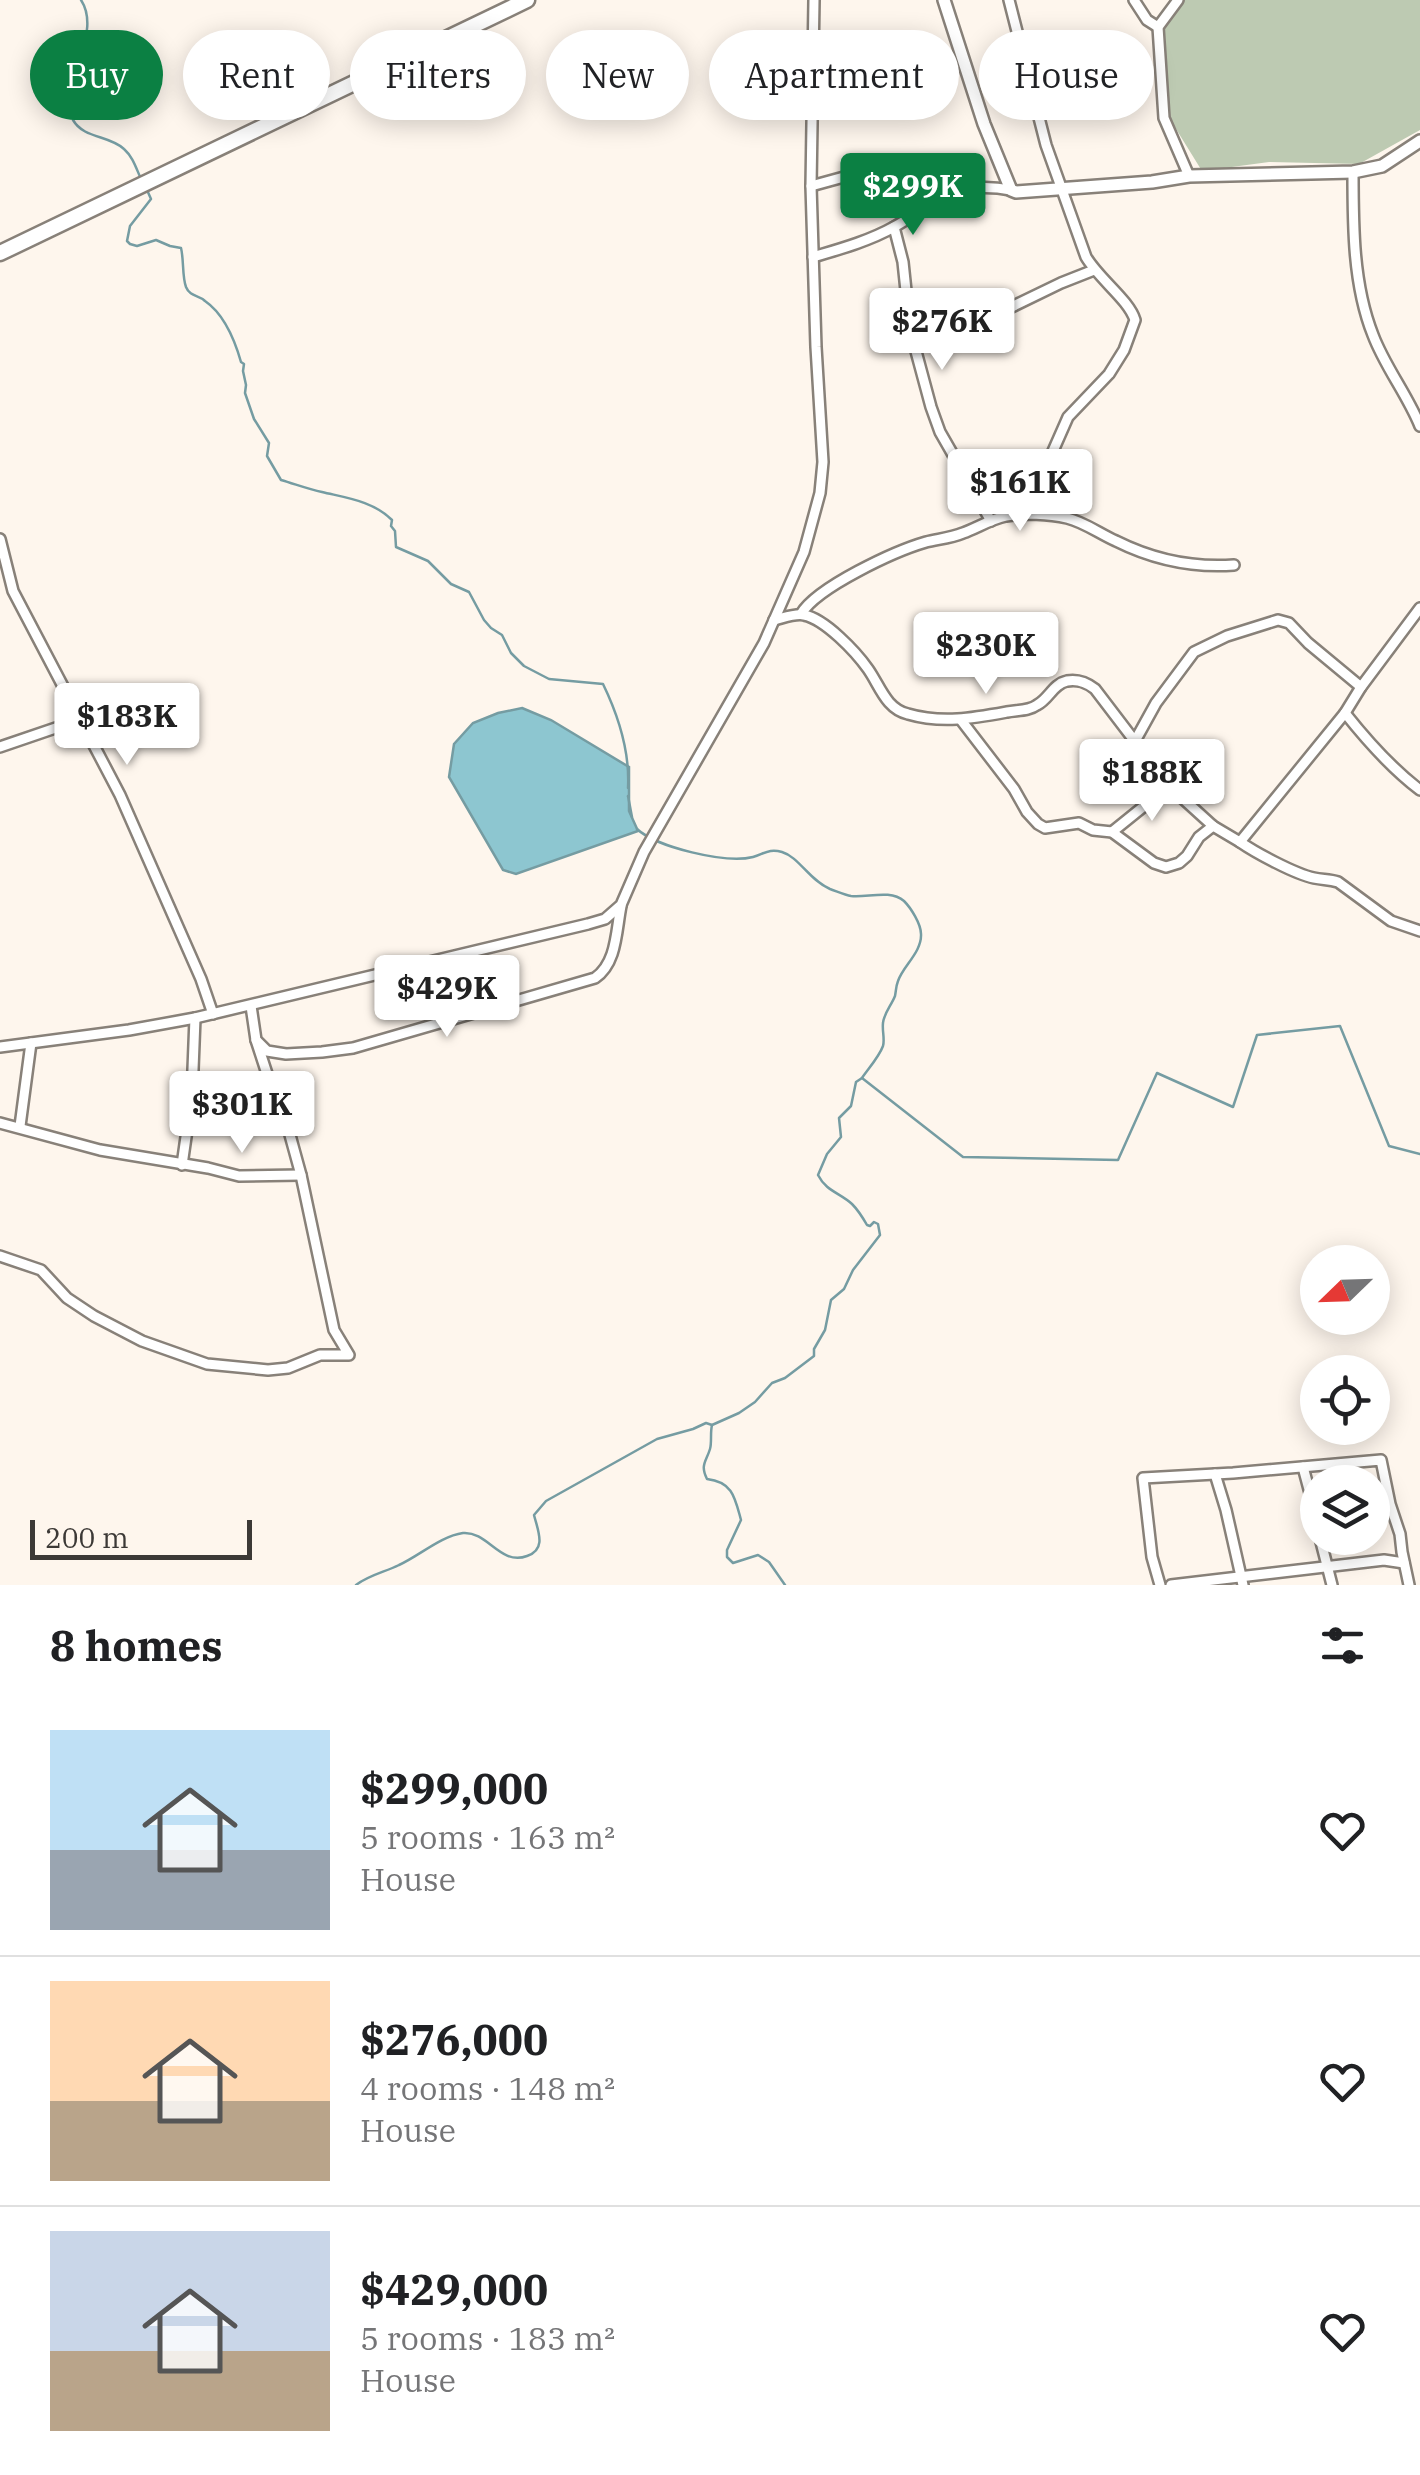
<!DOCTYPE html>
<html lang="en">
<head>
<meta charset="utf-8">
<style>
	body { margin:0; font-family:"IBM Plex Serif",serif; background:#f2f2f2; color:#202124; height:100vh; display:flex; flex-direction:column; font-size:38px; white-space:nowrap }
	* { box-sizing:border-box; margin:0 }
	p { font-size:32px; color:#757577 }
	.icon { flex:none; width:55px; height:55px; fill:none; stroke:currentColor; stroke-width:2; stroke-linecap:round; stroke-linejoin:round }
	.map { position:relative; height:1585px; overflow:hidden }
	.side { display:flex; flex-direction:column; background:#fff; flex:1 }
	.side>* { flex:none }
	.top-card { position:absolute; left:30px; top:30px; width:1360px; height:90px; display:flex; gap:20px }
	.needle { width:65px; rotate:247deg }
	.tools { position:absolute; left:1300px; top:1245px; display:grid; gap:20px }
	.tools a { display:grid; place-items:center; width:90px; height:90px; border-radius:50%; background:#fff; box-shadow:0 5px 25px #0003; font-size:50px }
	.scale { position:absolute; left:30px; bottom:25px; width:222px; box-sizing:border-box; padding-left:10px; border:5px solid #3c3936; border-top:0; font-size:28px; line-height:35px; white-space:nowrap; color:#3c3936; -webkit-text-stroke:8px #fef6ed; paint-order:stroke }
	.price { position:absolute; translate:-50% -85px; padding:0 22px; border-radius:10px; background:#fff; color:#222; font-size:32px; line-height:65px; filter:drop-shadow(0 2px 5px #0008) }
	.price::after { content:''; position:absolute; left:50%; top:60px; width:30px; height:22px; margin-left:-15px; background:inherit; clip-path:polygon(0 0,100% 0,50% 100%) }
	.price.on { background:#0b8043; color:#fff }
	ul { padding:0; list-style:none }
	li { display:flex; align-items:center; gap:30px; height:250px; padding:0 50px }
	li+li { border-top:2px solid #e0e0e0 }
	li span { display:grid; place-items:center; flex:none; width:280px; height:200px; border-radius:0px; color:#555 }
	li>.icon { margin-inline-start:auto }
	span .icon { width:120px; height:120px; fill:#fffc; stroke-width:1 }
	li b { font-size:42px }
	h2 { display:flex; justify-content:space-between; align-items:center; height:120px; padding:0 50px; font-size:42px }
	.tag { padding:0 35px; border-radius:45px; background:#fff; box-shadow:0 5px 25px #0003; font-size:35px; line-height:90px }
	.tag.on { background:#0b8043; color:#fff }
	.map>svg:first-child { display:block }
	.green { fill:#bdcab2 }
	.water { fill:#8dc6d0; stroke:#759ca2; stroke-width:2.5 }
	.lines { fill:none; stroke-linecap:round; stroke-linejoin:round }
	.stream { stroke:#759ca2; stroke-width:2.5 }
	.street-casing { stroke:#888179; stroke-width:14 }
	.secondary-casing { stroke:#888179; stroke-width:16 }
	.primary-casing { stroke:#888179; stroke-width:19 }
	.street { stroke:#fff; stroke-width:9 }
	.secondary { stroke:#fff; stroke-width:11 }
	.primary { stroke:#fff; stroke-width:14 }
</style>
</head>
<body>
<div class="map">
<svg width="1420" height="1585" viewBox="0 0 1420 1585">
	<rect width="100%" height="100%" fill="#fef6ed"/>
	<polygon class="green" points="1181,0 1420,0 1420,130 1359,164 1269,162 1202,171 1168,116 1164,27"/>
	<polygon class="water" points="522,708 551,720 629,767 629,811 638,831 516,874 503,870 449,777 454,744 473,723 498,713"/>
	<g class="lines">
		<g class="stream">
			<path d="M 81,0 C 91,15 88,38 80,53 C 75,64 76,56 72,67 C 67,83 71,100 76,115 L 73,120 C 84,139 109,135 124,149 C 133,157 136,168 141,179"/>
			<path d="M 147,190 L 151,199 L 130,226 L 127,241 L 130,244 L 137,246 L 156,240 L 170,246 L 181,248 C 184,260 182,276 186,287 C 190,297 199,295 205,301 C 224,314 235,341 241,362 L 244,364 L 243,371 L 246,385 L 245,393 L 254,419 L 269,443 L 267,456 L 281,480 C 295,484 308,489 322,492 C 347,498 373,501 392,520 L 391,526 L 395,531 L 396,547 L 428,561 L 451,584 L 469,592 L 484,620 L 491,628 L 502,635 L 511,653 L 524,666 L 549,679 L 603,684 C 619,717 630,751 628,788"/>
			<polyline points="628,796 632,817"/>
			<path d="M 637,829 C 656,847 726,864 753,857 C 764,854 769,848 782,852 C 799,857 809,880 830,889 C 836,891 845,895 851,896 C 867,898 890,889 904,901 C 911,908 921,924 921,934 C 922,952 903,966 898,981 C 896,986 896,991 895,996 C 891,1006 884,1013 883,1023 C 882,1031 885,1039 883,1046 C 879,1057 868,1069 862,1078 L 963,1157 L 1118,1160 L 1157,1073 L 1233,1107 L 1257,1035 L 1340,1026 L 1389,1146 L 1420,1154"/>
			<path d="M 712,1425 C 710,1433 712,1442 710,1449 C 706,1462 700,1465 707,1479 C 733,1482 735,1498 741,1520 L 727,1550 L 727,1557 L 733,1563 L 758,1555 L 769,1562 L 785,1585"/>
			<path d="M 356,1585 C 369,1575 385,1572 399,1565 C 419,1556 441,1536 463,1533 C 488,1531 500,1566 527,1556 C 547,1549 538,1531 534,1515 L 546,1501 L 657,1439 L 693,1429 L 706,1423 L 712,1425 L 739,1413 L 755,1402 L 772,1383 L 785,1378 L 814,1356 L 814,1349 L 825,1330 L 831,1300 L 844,1289 L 853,1270 L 880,1235 L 878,1224 L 874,1222 L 870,1226 L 867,1225 C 863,1218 858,1210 852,1204 C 840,1193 826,1191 818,1175 L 827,1154 L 841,1137 L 839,1118 L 851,1106 L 856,1082 L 862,1078"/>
		</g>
		<defs>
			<g id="street">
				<polyline points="1134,0 1147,20 1158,27"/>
				<polyline points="1178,0 1158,27 1164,118 1189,176"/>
				<path d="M 1353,172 C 1353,226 1353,285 1373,335 C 1385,367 1407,394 1420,426"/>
				<polyline points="811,186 895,163 909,163"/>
				<polyline points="894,227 903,262 910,329 931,407 940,432 991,521"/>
				<path d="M 813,257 C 840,249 869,241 894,227 C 939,201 954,180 1011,190"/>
				<polyline points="958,333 1061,283 1094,270"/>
				<path d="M 1003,516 L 1042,476 L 1068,417 L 1109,374 L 1124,350 L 1135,320 C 1129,300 1099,279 1086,257 L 1046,145 L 1009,0"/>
				<polyline points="0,539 13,591 120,795 201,979 213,1014"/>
				<path d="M 801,614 C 817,587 895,551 926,542 C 938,539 951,538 963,533 C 977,528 991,519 1006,516 C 1024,513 1049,514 1067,518 C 1084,522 1100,534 1116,541 C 1154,560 1192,568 1234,565"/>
				<path d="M 774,620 C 783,618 795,613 804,615 C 825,619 856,652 868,669 C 880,686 886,709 908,714 C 942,724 974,718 1007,712 C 1017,710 1029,711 1037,705 C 1049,699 1053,684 1067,681 C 1078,679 1086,682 1095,689 L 1169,786 L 1213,826 L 1240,842 L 1345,713 L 1361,687 L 1420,608"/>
				<path d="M 1345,713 C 1368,742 1391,768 1420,790"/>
				<polyline points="961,720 1014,789 1027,812 1038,824 1045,828 1079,823 1093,830 1112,832 1154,863 1166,867 1179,863 1187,856 1199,837 1213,826"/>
				<polyline points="1135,741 1156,703 1194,652 1227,636 1278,620 1289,623 1308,643 1361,687"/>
				<polyline points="0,747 79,720"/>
				<polyline points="1112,832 1169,786"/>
				<path d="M 1240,842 C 1256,853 1295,874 1314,878 C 1323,880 1329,879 1338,882 L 1391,921 L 1420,931"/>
				<path d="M 251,1006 L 256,1040 L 267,1051 L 286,1054 L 322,1052 L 353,1048 L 595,978 C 617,963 616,931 621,906"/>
				<polyline points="0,1047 129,1030 195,1018 588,924 605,919 621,905 644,852 764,643 804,552 820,493 823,462 816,347 811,186 814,0"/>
				<polyline points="0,1123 100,1150 208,1168 239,1176 301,1175"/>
				<polyline points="20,1126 31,1043"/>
				<polyline points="182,1165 192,1095 195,1018"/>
				<polyline points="0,1256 41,1270 67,1298 94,1316 142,1341 207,1364 268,1370 288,1368 320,1355 349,1355 334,1330 301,1175 287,1124 271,1086 256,1040"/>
				<polyline points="1303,1467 1318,1523"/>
				<polyline points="1215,1474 1226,1510 1243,1585"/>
				<polyline points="1320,1538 1332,1585"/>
				<polyline points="1160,1585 1152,1557 1143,1478 1233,1473 1381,1460 1390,1504 1400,1534 1402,1552 1409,1585"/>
				<polyline points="1171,1585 1384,1560 1404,1563"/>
			</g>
			<polyline id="secondary" points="944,0 984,124 1011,190 1016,192 1152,182 1189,176 1353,172 1382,166 1420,141"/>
			<polyline id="primary" points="0,253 527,0"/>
		</defs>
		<use href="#street" class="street-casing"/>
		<use href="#secondary" class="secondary-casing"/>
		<use href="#primary" class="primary-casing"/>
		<use href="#street" class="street"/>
		<use href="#secondary" class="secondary"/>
		<use href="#primary" class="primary"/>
	</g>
</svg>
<div class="tools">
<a><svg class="needle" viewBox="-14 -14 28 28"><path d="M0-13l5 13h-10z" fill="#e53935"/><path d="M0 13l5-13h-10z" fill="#757577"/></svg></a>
<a><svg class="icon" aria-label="locate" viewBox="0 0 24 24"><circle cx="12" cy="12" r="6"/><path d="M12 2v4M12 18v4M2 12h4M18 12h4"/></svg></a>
<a><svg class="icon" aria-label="layers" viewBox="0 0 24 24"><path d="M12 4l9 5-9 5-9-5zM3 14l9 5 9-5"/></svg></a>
</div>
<div class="scale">200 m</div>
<b class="price on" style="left:913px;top:238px">$299K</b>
<b class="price" style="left:942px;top:373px">$276K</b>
<b class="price" style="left:1020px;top:534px">$161K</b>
<b class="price" style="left:986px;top:697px">$230K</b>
<b class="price" style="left:127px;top:768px">$183K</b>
<b class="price" style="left:1152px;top:824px">$188K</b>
<b class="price" style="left:447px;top:1040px">$429K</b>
<b class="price" style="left:242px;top:1156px">$301K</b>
<div class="top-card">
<a class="tag on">Buy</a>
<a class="tag">Rent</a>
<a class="tag">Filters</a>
<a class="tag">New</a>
<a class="tag">Apartment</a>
<a class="tag">House</a>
</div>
</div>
<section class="side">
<h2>8 homes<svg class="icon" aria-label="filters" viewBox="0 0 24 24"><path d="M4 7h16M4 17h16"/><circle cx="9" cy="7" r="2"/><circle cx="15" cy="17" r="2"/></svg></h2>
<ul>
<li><span style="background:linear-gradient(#bfe0f5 60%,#9aa5b1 0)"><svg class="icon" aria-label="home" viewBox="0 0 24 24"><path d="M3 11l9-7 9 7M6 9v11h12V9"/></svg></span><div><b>$299,000</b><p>5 rooms · 163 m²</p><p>House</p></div><svg class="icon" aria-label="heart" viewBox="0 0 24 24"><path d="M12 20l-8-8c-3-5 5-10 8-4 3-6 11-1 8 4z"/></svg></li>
<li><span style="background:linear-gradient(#ffd9b3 60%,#b9a48a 0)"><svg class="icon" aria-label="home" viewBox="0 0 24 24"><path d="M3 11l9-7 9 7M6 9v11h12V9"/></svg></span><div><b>$276,000</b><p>4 rooms · 148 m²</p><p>House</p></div><svg class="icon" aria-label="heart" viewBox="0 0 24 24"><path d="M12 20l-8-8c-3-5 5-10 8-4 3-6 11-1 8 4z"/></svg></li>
<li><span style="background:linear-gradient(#c9d6e8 60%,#b9a48a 0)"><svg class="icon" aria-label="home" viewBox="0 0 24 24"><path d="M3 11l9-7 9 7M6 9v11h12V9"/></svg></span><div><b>$429,000</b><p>5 rooms · 183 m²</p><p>House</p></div><svg class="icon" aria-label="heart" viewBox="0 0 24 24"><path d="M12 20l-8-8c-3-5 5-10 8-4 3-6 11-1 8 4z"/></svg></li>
</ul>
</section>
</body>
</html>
